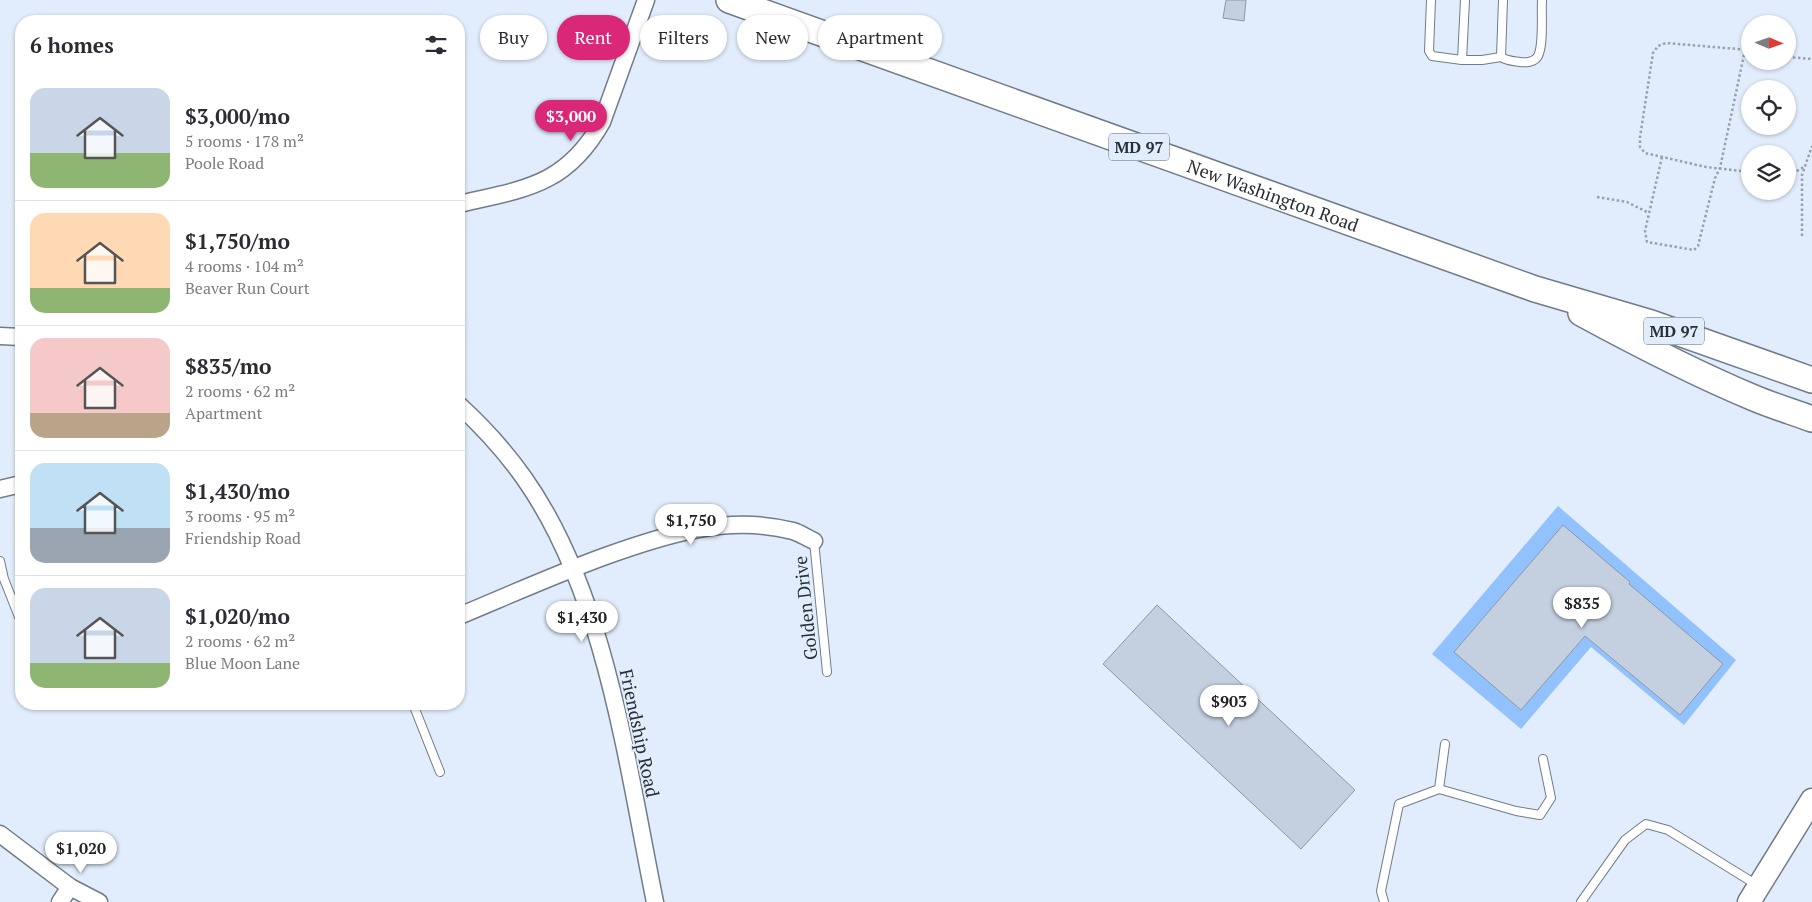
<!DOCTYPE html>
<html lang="en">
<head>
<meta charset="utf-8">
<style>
	body { margin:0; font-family:"PT Serif",serif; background:#f2f2f3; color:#2b2b33; height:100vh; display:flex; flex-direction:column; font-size:19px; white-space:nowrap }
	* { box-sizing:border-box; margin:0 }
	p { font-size:16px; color:#7c7c81 }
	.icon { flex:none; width:28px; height:28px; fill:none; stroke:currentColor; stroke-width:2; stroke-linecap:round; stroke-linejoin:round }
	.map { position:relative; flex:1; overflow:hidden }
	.drawer { position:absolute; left:15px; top:15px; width:450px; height:695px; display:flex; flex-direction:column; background:#fff; border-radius:20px; box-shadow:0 1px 4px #0004 }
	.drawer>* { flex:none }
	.top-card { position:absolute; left:480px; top:15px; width:475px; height:45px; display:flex; gap:10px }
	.needle { width:32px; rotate:92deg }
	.buttons { position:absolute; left:1741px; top:15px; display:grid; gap:10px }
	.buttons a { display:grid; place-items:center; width:55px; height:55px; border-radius:50%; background:#fff; box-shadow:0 1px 4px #0004; font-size:25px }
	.price { position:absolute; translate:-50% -42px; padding:0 11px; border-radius:18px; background:#fff; color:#222; font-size:16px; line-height:32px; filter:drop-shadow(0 1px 2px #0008) }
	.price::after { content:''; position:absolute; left:50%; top:30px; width:15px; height:11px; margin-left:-8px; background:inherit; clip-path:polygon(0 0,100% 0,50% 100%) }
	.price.selected { background:#db2777; color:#fff }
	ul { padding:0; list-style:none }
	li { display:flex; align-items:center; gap:15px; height:125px; padding:0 15px }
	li+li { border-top:1px solid #e1e1e2 }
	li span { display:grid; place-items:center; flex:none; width:140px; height:100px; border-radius:15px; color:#555 }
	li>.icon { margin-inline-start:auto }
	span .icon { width:60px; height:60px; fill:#fffc; stroke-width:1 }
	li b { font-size:21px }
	h2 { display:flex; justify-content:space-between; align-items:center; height:60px; padding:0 15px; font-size:21px }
	.tag { padding:0 18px; border-radius:22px; background:#fff; box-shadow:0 1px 4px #0004; font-size:18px; line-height:45px }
	.tag.selected { background:#db2777; color:#fff }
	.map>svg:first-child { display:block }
	.green { fill:#92c2fe }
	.building { fill:#c4d0df; stroke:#8c97a5 }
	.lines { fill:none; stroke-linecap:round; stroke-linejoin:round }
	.service-casing { stroke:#717c89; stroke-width:10 }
	.minor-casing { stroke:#717c89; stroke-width:19 }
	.secondary-casing { stroke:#717c89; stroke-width:25 }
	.primary-casing { stroke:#717c89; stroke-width:28 }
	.path { stroke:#98a1ac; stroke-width:2.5; stroke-dasharray:2.5 2.5; stroke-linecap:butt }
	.service { stroke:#fff; stroke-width:8 }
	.minor { stroke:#fff; stroke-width:16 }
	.secondary { stroke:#fff; stroke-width:22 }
	.primary { stroke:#fff; stroke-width:25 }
	.labels { text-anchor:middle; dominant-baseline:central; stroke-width:4; stroke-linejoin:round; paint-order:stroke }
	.shield { fill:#e1edfc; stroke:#606770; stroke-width:1 }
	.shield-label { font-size:16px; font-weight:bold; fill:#292e34 }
	.street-label { font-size:18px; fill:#292e34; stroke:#e1edfc }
</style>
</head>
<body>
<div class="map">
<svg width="1812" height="902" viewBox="0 0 1812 902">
	<rect width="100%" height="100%" fill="#e1edfc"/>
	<polygon class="green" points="1558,506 1736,660 1684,725 1591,647 1521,729 1432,654"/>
	<g class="building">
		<polygon points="1226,0 1246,0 1244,21 1223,18"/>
		<polygon points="1563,525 1630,582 1629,584 1723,664 1680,715 1585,636 1521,710 1454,652"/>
		<polygon points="1157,605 1355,790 1301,849 1103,664"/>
	</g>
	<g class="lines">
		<defs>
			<g id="service">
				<polyline points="1431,0 1429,51 1432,56 1462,60"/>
				<polyline points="1465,0 1462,60 1482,60 1501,57"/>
				<path d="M 1503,0 L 1501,57 C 1507,61 1513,61 1520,62 C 1526,63 1535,62 1538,56 C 1544,44 1541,14 1542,0"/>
				<polyline points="814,541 827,672"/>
				<polyline points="0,561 4,579 21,622"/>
				<polyline points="413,704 440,772"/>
				<polyline points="1439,789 1516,811 1540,815 1551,798 1543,759"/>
				<polyline points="1384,902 1381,891 1399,804 1439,789 1445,744"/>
				<polyline points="1581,902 1625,840 1646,824 1668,830 1757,885"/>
			</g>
			<g id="minor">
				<path d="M 459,204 C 524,189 566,186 602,122 L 646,0"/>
				<polyline points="0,336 21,337"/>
				<path d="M 459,405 C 483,427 505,451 524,478 C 606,594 627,765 655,902"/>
				<polyline points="0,489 21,484"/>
				<path d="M 459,616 C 507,596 554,575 603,557 C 664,535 728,514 793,531 C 800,533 807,538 814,541"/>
				<polyline points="0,834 70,887 99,902"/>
				<polyline points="60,902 70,887"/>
			</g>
			<polyline id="secondary" points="1749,902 1812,800"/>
			<g id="primary">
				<path id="s1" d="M 729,0 L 1535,289 L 1651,323 L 1812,380"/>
				<path d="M 1581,313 C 1638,344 1694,373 1754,398 C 1773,406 1793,412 1812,419"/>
			</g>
		</defs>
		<use href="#service" class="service-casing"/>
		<use href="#minor" class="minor-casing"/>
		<use href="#secondary" class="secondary-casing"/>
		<use href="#primary" class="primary-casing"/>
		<g class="path">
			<polyline points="1750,50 1666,43 1658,46 1653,53 1640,137 1640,147 1645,153 1706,167 1750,172"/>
			<polyline points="1788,57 1812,59"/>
			<polyline points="1662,157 1645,231 1647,242 1694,250 1698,246 1715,178 1720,168 1745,50"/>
			<polyline points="1788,176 1804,167"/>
			<polyline points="1597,197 1627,202 1649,213"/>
			<polyline points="1802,236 1802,175 1812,146"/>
		</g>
		<use href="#service" class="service"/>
		<use href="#minor" class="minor"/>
		<use href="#secondary" class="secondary"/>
		<use href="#primary" class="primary"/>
	</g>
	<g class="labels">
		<g class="shield">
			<rect x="1109" y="133.5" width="60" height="27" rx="4"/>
			<rect x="1644" y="317.5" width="60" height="27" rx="4"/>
		</g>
		<g class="shield-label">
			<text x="1139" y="147">MD 97</text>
			<text x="1674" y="331">MD 97</text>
		</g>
		<g class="street-label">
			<text stroke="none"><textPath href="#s1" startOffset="578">New Washington Road</textPath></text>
			<text transform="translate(805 608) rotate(-96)">Golden Drive</text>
			<text transform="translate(640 733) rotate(78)">Friendship Road</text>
		</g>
	</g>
</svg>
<div class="buttons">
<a><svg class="needle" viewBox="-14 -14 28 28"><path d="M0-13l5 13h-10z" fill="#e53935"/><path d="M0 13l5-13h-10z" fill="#7c7c81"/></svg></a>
<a><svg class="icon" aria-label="locate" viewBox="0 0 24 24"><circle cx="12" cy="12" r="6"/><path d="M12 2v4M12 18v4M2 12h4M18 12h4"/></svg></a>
<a><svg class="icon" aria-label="layers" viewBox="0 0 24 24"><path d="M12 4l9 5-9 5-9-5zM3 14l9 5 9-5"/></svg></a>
</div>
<b class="price selected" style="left:571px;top:142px">$3,000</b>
<b class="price" style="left:691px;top:546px">$1,750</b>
<b class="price" style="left:1582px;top:629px">$835</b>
<b class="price" style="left:582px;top:643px">$1,430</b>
<b class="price" style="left:1229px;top:727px">$903</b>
<b class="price" style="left:81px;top:874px">$1,020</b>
<div class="top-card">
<a class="tag">Buy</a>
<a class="tag selected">Rent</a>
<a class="tag">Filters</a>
<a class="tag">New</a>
<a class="tag">Apartment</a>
</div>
<section class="drawer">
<h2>6 homes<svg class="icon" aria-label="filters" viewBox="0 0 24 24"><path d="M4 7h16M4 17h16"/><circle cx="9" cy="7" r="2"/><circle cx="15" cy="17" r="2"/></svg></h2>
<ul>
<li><span style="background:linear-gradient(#c9d6e8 65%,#8fb573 0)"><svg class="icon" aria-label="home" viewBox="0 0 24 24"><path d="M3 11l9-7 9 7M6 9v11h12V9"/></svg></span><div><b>$3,000/mo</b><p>5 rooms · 178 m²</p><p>Poole Road</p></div></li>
<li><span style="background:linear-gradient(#ffd9b3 75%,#8fb573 0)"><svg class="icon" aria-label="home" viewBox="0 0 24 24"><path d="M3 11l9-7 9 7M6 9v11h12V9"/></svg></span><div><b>$1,750/mo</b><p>4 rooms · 104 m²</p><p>Beaver Run Court</p></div></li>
<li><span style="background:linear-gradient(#f6c9c9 75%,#b9a48a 0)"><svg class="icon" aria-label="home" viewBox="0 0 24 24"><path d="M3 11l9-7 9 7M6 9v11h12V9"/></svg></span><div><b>$835/mo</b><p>2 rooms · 62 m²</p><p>Apartment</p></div></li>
<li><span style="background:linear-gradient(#bfe0f5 65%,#9aa5b1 0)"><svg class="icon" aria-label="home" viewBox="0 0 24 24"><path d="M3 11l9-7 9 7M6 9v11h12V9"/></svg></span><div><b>$1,430/mo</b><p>3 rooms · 95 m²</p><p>Friendship Road</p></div></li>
<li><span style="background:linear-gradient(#c9d6e8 75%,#8fb573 0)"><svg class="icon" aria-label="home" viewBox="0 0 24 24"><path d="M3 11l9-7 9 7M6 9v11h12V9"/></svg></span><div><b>$1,020/mo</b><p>2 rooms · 62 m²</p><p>Blue Moon Lane</p></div></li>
</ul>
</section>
</div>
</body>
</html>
